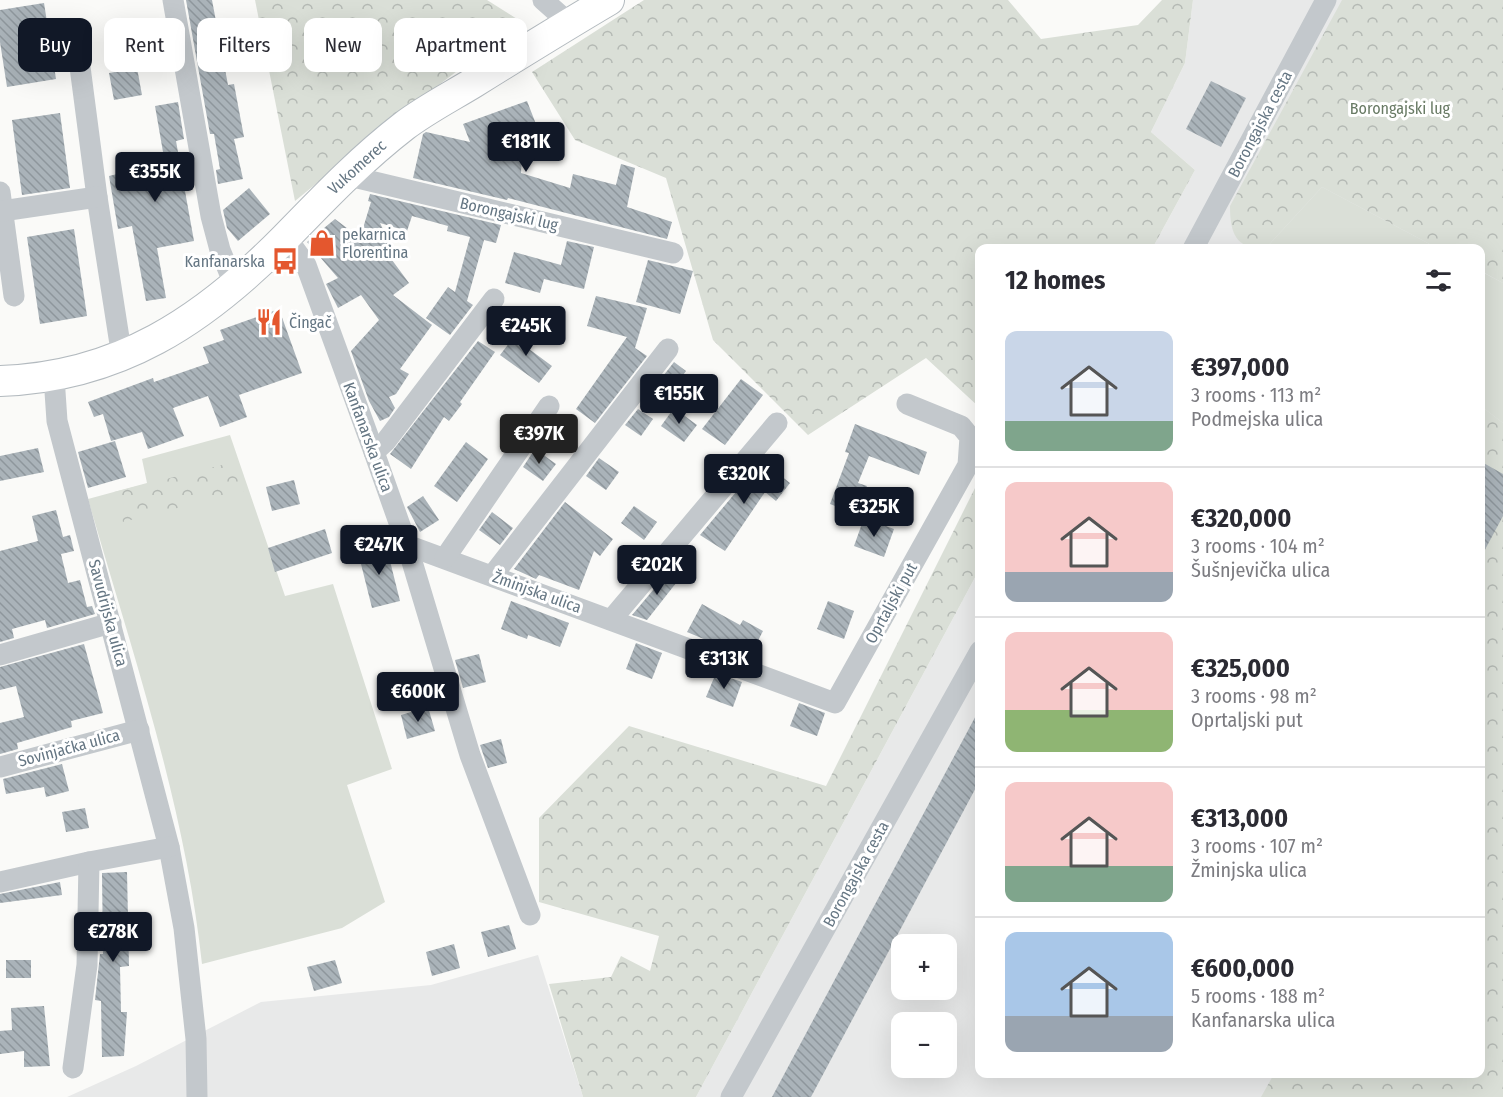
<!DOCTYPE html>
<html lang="en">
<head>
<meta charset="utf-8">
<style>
	body { margin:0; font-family:"Fira Sans Condensed",sans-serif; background:#f2f2f3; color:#2b2b33; height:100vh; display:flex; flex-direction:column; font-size:22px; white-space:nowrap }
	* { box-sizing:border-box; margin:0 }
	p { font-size:20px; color:#7c7c81 }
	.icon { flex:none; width:33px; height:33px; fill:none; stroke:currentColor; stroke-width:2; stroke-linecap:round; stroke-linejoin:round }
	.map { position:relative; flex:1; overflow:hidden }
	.details { position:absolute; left:975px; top:244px; width:510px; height:834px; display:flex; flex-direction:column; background:#fff; border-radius:12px; box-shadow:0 6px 24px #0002 }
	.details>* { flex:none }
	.top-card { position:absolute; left:18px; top:18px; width:570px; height:54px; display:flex; gap:12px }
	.fabs { position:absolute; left:891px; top:934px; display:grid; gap:12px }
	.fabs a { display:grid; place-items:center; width:66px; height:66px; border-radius:12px; background:#fff; box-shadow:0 6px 24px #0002; font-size:30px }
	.price { position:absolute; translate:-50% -51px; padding:0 14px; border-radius:6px; background:#111827; color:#fff; font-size:20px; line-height:39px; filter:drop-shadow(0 2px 3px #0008) }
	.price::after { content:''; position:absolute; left:50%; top:36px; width:18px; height:14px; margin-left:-9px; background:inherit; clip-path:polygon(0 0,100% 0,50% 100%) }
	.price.on { background:#222; color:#fff }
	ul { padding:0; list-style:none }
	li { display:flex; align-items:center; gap:18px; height:150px; padding:0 30px }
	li+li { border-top:2px solid #e1e1e2 }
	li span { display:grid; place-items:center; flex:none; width:168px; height:120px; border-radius:12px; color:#555 }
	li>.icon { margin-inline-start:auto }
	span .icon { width:72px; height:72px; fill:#fffc; stroke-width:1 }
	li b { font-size:26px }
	h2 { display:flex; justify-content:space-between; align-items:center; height:72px; padding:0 30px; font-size:26px }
	.tag { padding:0 21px; border-radius:12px; background:#fff; box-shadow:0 6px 24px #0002; font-size:21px; line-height:54px }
	.tag.on { background:#111827; color:#fff }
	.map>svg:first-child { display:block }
	.built { fill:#e8e9e9; fill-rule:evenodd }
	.green { fill:#dadfd7 }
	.forest { fill:url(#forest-crowns) }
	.building { fill:url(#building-back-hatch) }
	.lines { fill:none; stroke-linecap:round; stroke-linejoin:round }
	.secondary-casing { stroke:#b3babf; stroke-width:32 }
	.street { stroke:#c3c8cc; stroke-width:21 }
	.secondary { stroke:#fff; stroke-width:30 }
	.labels { text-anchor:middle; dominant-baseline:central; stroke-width:6; stroke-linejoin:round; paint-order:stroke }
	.park-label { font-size:16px; fill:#687a64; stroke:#fff }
	.street-label { font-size:16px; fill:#657683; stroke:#fff }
	.poi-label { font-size:16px; fill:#657683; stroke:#fff; text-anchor:start }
</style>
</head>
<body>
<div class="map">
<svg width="1503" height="1097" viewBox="0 0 1503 1097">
	<defs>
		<pattern id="forest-crowns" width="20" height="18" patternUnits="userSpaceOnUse" patternTransform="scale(1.5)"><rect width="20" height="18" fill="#dadfd7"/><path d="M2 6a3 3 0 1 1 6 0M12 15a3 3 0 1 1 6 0" fill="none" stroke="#b4b9b4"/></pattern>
		<pattern id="building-back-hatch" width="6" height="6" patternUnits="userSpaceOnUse" patternTransform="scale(1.5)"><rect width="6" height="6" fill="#aab3b9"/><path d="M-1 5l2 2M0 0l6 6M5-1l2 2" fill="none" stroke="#8e969c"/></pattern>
	</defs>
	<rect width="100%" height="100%" fill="#fafaf8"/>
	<g class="built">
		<path d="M 1193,0 L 1503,0 L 1503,1097 L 696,1097 L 979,570 L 980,1074 L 1480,1074 L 1480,249 L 1152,249 L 1195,170 L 1151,132 L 1185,63 ZM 902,945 L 946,945 L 946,990 L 902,990 ZM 902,1023 L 946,1023 L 946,1068 L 902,1068 Z"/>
		<polygon points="538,955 583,1097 67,1097 136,1066 261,1002 431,985"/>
	</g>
	<g class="green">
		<polygon points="1322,187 1439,249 1265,249"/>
		<polygon points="1480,271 1503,283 1503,423 1481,406"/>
		<path d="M 230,435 L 285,596 L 333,584 L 392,769 L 347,785 L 385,902 L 342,928 L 202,964 C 185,805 132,652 88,499 L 147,483 L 142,459 Z"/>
	</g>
	<g class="forest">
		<polygon points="255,0 487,0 522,22 411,106 295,201"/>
		<polygon points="644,0 1008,0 1041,39 1138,25 1162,0 1193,0 1185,63 1151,132 1195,170 1152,249 980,249 979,407 926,358 808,435 713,340 666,178 575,140 532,72"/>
		<path d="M 1342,0 L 1503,0 L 1503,283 L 1481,271 L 1480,249 L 1439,249 L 1322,187 L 1265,249 C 1235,249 1230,232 1230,206 Z"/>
		<polygon points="1481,406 1503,423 1503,1097 1261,1097 1274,1074 1480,1074"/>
		<polygon points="234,462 244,491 123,522 114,492"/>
		<polygon points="979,480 979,570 696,1097 583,1097 549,984 611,977 621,956 650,971 659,936 539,902 539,818 629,726 826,786"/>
	</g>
	<g class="building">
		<polygon points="186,0 212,0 228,85 234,84 244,137 234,139 243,179 218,184 216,170 220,169 214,134 210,134"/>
		<polygon points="44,3 56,79 7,87 0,42 0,10"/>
		<polygon points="153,20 159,51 136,54 131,24"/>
		<polygon points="137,68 142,95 114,100 109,73"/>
		<polygon points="1211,81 1246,98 1221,147 1186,129"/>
		<polygon points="527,101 541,137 523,144 521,173 570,188 573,174 616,185 621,164 635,168 627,207 672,222 667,239 508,198 507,200 413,178 423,134 426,132 470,142 463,124"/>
		<polygon points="178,102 184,139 176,141 194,241 157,248 166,298 146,301 132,226 118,229 109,176 171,161 163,152 155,106"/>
		<polygon points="60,113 70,188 22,195 12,120"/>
		<polygon points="249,188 270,214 238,241 227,228 223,210"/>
		<polygon points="370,194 501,225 496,243 484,240 467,301 473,305 450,335 426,318 448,287 455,292 470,237 447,231 448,226 412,216 407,231 380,223 397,258 392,260 409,283 393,295 432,325 400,369 409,374 396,394 389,397 395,408 389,417 380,421 369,401 351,351 379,320 361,295 338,308 326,284 338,278 307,242 335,219 360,238 371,202 368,201"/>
		<polygon points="74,229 87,316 40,324 27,237"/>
		<polygon points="567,241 594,247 584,289 544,279 540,293 505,283 514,252 561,265"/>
		<polygon points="648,260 693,271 680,314 636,302"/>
		<polygon points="596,296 647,308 635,348 647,356 595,423 576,409 627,337 587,326"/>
		<polygon points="279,309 302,373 239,395 247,417 220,427 208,396 173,408 184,436 148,449 142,432 111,441 103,414 94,417 88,402 153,378 154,382 209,363 203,347 224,340 220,330"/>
		<polygon points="520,329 531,337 525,346 552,366 539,383 500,355"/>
		<polygon points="478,341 495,352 460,402 462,404 449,421 444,417 411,469 390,454"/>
		<polygon points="674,362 686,371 673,389 660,380"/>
		<polygon points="741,379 763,395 725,445 702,429"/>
		<polygon points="674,408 697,425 684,442 661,426"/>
		<polygon points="638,409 653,419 641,436 625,425"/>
		<polygon points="855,424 927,452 919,475 869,456 858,483 867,486 856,514 830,504 849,453 845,452"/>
		<polygon points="115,441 126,477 88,488 78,452"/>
		<polygon points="466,442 488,459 457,502 434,486"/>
		<polygon points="38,448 44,472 0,481 0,456"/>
		<polygon points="535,449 556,464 543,481 523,467"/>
		<polygon points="599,458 619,472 606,490 586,476"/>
		<polygon points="762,461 790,483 776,501 765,492 725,551 700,535"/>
		<polygon points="1480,461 1503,474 1503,516 1480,559"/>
		<polygon points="294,480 300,504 272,511 266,487"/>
		<polygon points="423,496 439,520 420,532 407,507"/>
		<polygon points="565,502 613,539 600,556 594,551 579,590 539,575 536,579 514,569"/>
		<polygon points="634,506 657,522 644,540 621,523"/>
		<polygon points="56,510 63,537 70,535 74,551 61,554 68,583 80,580 87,607 92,606 95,614 47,628 45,620 12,629 14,638 0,642 0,551 38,541 32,516"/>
		<polygon points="492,512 513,528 500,545 479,530"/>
		<polygon points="864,518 894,529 884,557 854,546"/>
		<polygon points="325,529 332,553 275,572 268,548"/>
		<polygon points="386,545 400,601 372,608 358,552"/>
		<polygon points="670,570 680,578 647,620 632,615"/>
		<polygon points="511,601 569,623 560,647 528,635 527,639 501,629"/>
		<polygon points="828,601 854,611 844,639 817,629"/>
		<polygon points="702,604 740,625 743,620 763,631 749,658 687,632"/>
		<polygon points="636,643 662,653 652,679 626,669"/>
		<polygon points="84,644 103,713 71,721 72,727 17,743 18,749 0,754 0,723 24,717 16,686 0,690 0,667"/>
		<polygon points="479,654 486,682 463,688 455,660"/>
		<polygon points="716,673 742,682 733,707 706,697"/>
		<polygon points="799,703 825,713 817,736 790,726"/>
		<polygon points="428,707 435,731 407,739 401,715"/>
		<polygon points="980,708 980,780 811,1097 772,1097"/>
		<polygon points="501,739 507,763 488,768 480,745"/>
		<polygon points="62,764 69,791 46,797 44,787 6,794 3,779"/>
		<polygon points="85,808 89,828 66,832 62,812"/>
		<polygon points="127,872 129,966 120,967 121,1012 127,1012 124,1056 102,1057 101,1001 95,1000 100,954 103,954 102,873"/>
		<polygon points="60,882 62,895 0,903 0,894"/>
		<polygon points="509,925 516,949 488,957 481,932"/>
		<polygon points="454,944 460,968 432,976 426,952"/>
		<rect x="6" y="960" width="25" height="18"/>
		<polygon points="335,960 342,983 314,991 307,967"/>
		<polygon points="44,1006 50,1066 24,1067 24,1051 0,1054 0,1031 12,1030 11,1008"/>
	</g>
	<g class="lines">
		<defs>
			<path id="secondary" d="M 0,381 C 119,377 203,321 285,238 C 323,199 360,160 404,126 C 425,110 450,97 473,83 C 518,55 563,27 609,0"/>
		</defs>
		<use href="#secondary" class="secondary-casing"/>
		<g class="street">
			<polyline points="173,0 211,216 220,250 234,284"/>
			<polyline points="543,0 569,23"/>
			<polyline points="77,44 97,197 122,357"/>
			<polyline points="345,175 673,253"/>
			<polyline points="0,192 14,296"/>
			<polyline points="2,211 97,197"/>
			<polyline points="286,237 306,265 374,452 407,545 470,755 530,915"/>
			<polyline points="1193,249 1326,0"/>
			<polyline points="54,377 57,421 169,847 184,928 196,1039 197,1097"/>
			<polyline points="374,452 386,441 494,299"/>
			<polyline points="407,545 835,703 968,465 970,437 961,426 907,404"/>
			<polyline points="445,558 549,406"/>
			<polyline points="492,576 668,349"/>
			<polyline points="611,620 777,423"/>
			<polyline points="0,655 111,623"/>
			<polyline points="0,767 139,730"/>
			<polyline points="0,882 89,862"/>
			<polyline points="73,1068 87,965 89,862 169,847"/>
			<polyline points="731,1097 980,651"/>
		</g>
		<use href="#secondary" class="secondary"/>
	</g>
	<defs>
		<symbol id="shop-bare" viewBox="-9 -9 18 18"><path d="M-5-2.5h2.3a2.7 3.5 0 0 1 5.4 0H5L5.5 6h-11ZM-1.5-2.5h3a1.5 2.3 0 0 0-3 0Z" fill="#e4572e" stroke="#fff" stroke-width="2.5" paint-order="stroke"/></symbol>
		<symbol id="bus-bare" viewBox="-9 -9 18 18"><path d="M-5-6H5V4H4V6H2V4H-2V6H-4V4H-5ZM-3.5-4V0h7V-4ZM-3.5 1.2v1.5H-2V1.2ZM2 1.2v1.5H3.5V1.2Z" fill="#e4572e" stroke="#fff" stroke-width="2.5" paint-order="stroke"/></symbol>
		<symbol id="restaurant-bare" viewBox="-9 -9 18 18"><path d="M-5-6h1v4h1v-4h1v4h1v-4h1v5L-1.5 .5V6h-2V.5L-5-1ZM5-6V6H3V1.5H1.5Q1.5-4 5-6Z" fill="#e4572e" stroke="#fff" stroke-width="2.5" paint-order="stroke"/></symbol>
	</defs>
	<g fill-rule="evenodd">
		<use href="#shop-bare" x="303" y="224" width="38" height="38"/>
		<use href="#bus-bare" x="266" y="242" width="38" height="38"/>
		<use href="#restaurant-bare" x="250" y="303" width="38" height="38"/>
	</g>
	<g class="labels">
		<g class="park-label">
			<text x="1400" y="108">Borongajski lug</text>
		</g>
		<g class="street-label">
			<text transform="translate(1260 124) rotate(-62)">Borongajska cesta</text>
			<text transform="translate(357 167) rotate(-42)">Vukomerec</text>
			<text transform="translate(509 214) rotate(13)">Borongajski lug</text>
			<text transform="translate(368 437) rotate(70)">Kanfanarska ulica</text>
			<text transform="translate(537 592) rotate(20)">Žminjska ulica</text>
			<text transform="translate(891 603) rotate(-61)">Oprtaljski put</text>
			<text transform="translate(108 613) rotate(75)">Savudrijska ulica</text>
			<text transform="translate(69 748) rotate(-15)">Sovinjačka ulica</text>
			<text transform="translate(856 874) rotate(-61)">Borongajska cesta</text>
		</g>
		<g class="poi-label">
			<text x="342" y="234">pekarnica<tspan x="342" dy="18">Florentina</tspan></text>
			<text x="265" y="261" text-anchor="end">Kanfanarska</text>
			<text x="289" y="322">Čingač</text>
		</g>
	</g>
</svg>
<div class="fabs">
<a>+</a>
<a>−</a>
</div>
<b class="price" style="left:526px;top:173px">€181K</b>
<b class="price" style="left:155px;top:203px">€355K</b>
<b class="price" style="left:526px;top:357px">€245K</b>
<b class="price" style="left:679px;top:425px">€155K</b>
<b class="price on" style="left:539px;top:465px">€397K</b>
<b class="price" style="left:744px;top:505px">€320K</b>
<b class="price" style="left:874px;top:538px">€325K</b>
<b class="price" style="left:379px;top:576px">€247K</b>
<b class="price" style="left:657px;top:596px">€202K</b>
<b class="price" style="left:724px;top:690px">€313K</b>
<b class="price" style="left:418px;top:723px">€600K</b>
<b class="price" style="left:113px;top:963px">€278K</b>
<div class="top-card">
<a class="tag on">Buy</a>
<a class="tag">Rent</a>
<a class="tag">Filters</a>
<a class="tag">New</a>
<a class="tag">Apartment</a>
</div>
<section class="details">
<h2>12 homes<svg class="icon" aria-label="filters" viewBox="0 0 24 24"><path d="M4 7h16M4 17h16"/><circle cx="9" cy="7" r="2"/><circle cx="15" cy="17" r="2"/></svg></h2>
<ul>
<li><span style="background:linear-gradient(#c9d6e8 75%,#7fa58c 0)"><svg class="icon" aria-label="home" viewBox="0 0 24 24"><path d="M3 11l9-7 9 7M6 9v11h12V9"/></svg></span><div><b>€397,000</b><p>3 rooms · 113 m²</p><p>Podmejska ulica</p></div></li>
<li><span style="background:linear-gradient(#f6c9c9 75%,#9aa5b1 0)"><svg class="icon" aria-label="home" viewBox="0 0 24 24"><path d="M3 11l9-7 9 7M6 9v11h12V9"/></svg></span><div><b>€320,000</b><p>3 rooms · 104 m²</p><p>Šušnjevička ulica</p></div></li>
<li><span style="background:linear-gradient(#f6c9c9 65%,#8fb573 0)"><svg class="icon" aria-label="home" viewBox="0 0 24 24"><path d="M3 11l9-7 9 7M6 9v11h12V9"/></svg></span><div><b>€325,000</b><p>3 rooms · 98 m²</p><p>Oprtaljski put</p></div></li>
<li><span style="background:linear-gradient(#f6c9c9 70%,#7fa58c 0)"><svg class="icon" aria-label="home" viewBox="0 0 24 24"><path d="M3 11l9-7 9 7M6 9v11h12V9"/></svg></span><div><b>€313,000</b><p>3 rooms · 107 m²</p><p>Žminjska ulica</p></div></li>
<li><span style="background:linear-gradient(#a9c7e8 70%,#9aa5b1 0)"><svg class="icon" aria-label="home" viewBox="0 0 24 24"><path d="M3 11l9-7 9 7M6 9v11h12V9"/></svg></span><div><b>€600,000</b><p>5 rooms · 188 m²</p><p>Kanfanarska ulica</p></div></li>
</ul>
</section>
</div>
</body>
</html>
